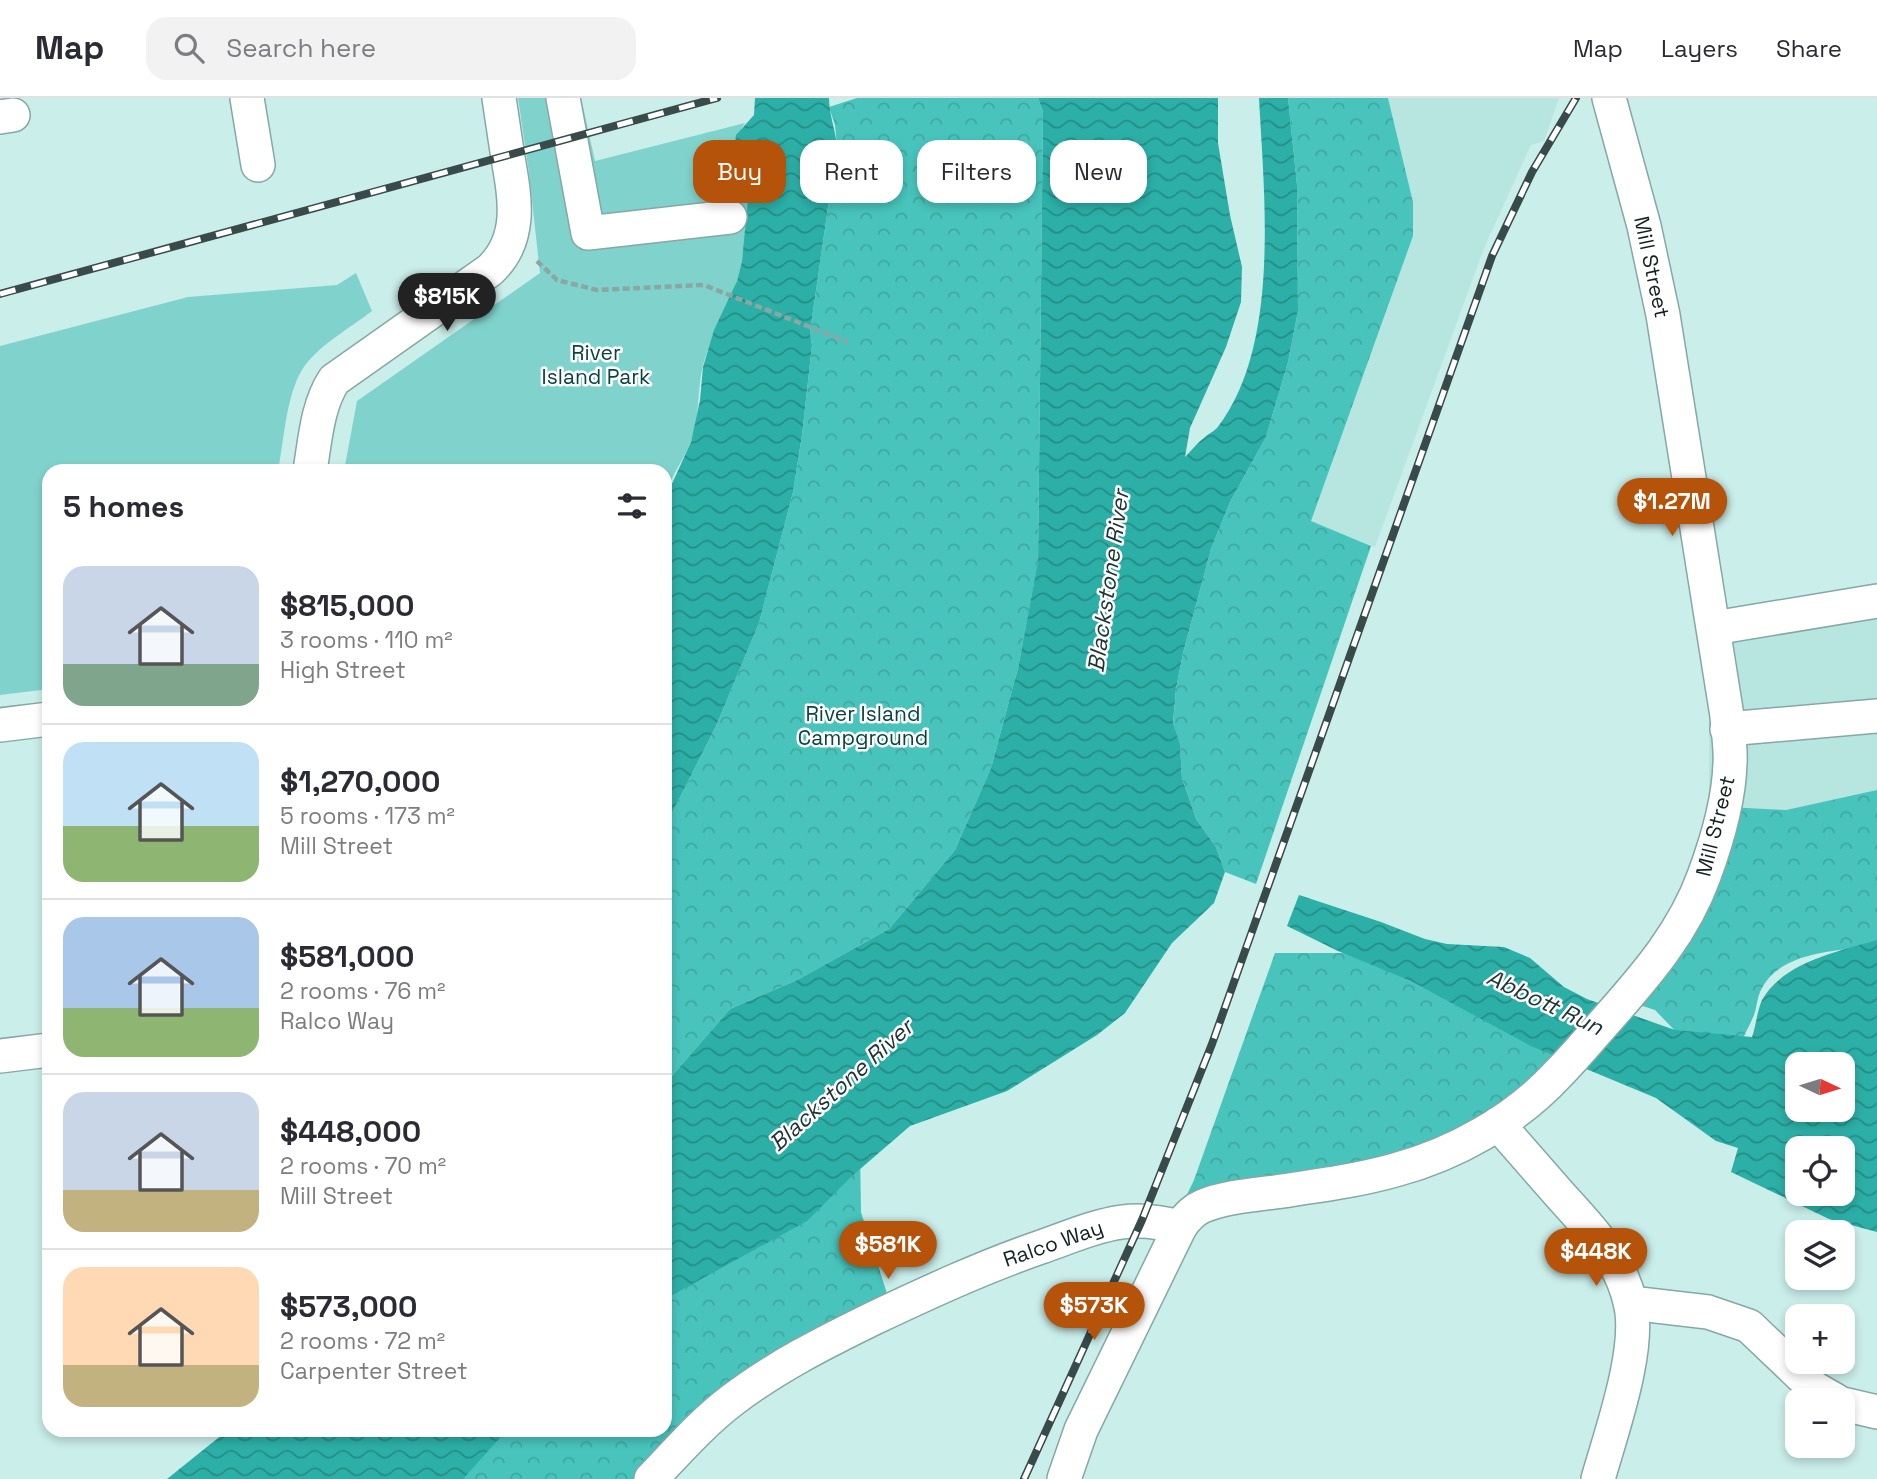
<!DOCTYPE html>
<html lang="en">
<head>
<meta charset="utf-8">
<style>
	body { margin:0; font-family:"Space Grotesk",sans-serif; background:#f2f2f3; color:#2b2b33; height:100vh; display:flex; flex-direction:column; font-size:26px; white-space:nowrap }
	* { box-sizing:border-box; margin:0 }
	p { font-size:23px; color:#7c7c81 }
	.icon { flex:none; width:38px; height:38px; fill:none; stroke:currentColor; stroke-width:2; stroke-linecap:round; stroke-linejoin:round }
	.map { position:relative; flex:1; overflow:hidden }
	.sheet { position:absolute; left:42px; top:366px; width:630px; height:973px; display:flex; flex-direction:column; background:#fff; border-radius:21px; box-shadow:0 4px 10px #0003 }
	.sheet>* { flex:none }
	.guide { position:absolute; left:693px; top:42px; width:665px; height:63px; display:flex; gap:14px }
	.needle { width:46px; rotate:94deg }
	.fabs { position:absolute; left:1785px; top:954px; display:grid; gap:14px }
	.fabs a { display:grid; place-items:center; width:70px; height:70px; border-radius:14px; background:#fff; box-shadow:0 4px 10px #0003; font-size:35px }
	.price { position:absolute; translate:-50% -60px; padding:0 16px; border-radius:24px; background:#b45309; color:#fff; font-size:23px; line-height:46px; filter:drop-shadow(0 2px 4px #0008) }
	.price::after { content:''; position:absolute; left:50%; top:42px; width:21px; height:16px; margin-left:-10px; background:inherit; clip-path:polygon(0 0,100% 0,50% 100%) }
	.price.current { background:#222; color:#fff }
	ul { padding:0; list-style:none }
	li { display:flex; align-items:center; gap:21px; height:175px; padding:0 21px }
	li+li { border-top:2px solid #e1e1e2 }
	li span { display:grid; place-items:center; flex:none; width:196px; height:140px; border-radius:21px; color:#555 }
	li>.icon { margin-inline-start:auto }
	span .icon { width:84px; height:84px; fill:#fffc; stroke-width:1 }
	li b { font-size:30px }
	h2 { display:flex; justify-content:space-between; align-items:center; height:84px; padding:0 21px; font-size:30px }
	.tag { padding:0 24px; border-radius:21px; background:#fff; box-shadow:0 4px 10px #0003; font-size:24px; line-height:63px }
	.tag.current { background:#b45309; color:#fff }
	header { display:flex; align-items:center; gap:42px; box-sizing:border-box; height:98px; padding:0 35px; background:#fff; border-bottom:2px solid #e1e1e2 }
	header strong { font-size:33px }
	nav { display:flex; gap:38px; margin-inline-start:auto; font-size:24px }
	.search { width:490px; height:63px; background:#f2f2f3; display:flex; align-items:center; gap:18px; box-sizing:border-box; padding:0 24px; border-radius:21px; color:#7c7c81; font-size:26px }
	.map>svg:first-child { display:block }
	.built { fill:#b7e5e0 }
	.forest { fill:url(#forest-crowns) }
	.park { fill:#80d3cc }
	.water { fill:url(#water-waves); fill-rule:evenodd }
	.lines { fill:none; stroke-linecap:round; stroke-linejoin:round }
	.minor-casing { stroke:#86a8a5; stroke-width:36 }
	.path { stroke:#8ba7a4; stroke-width:4.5; stroke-dasharray:7 3.5; stroke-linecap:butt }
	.minor { stroke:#fff; stroke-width:33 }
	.rail-casing { stroke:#384a49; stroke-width:8 }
	.rail { stroke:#fff; stroke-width:5; stroke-dasharray:16; stroke-linecap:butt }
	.labels { text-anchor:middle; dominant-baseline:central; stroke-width:5; stroke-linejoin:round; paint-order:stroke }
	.street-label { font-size:21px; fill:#12201f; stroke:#fff }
	.park-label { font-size:21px; fill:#0a433f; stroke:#fff }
	.water-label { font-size:23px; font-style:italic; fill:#1f3432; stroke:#fff }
</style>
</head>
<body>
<header>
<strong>Map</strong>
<div class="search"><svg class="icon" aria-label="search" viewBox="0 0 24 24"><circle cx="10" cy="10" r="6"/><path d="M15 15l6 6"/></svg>Search here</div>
<nav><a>Map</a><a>Layers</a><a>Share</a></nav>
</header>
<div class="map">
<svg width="1877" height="1381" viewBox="0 0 1877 1381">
	<defs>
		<pattern id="forest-crowns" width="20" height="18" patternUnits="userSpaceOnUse" patternTransform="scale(1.75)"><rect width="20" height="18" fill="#48c4bc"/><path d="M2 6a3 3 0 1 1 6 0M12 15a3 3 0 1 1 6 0" fill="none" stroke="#3ea8a1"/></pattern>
		<pattern id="water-waves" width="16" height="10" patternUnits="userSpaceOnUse" patternTransform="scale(1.75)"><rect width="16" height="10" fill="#2cafa7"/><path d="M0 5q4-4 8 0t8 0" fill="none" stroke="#248e87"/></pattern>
	</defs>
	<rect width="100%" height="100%" fill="#caeeea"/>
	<g class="built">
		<polygon points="1388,0 1559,0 1544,43 1531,47 1484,150 1375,449 1310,423 1413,138 1413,104"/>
		<polygon points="1877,506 1877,692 1786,712 1709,708 1709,549"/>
	</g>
	<g class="forest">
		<polygon points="857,0 1038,0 1043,14 1038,464 1018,570 991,670 955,752 889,831 797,882 730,911 665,986 665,729 716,628 759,525 793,394 802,337 812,247 810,234 837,47 835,27 829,9"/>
		<polygon points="1288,0 1388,0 1413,104 1413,138 1311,423 1371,448 1256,786 1225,774 1216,749 1196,721 1182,680 1180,649 1173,626 1176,591 1183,555 1211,451 1230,404 1266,339 1288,264 1298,213 1297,87"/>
		<path d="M 1877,692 L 1877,848 C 1839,853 1783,852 1762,890 C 1757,898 1757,909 1754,917 C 1750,927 1744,937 1740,947 L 1681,939 L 1655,912 L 1618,900 L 1673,816 L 1709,708 L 1786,712 Z"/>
		<polygon points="1275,855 1346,855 1395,865 1560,953 1503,1014 1382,1080 1180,1111 1194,1082"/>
		<polygon points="860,1053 861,1114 891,1208 645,1381 440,1381 506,1332 665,1332 665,1197"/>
	</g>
	<g class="park">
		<path d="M 518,0 L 581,0 L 595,63 L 745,25 C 738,35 731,51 734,65 C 736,73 745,79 747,88 C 751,107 745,142 742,162 C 737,196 713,232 703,267 C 697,292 700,321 690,346 C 682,365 667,383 665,404 L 665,373 L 344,373 L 357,303 L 540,175 L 529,75 Z"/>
		<path d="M 356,175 L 372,213 C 349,231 317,248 302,272 C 286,298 284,343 278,373 L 49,373 L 49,591 L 0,597 L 0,248 L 188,199 L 337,187 Z"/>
	</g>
	<g class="water">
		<path d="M 755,0 L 829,0 C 829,15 835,31 837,47 L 810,234 L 812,247 L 802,337 L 793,394 L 759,525 L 716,628 L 665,729 L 666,399 L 691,344 L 700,302 L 703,269 L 714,232 L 737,183 L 742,163 L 748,101 L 747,85 L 734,65 L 734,54 L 736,37 L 754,17 Z"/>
		<path d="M 1038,0 L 1218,0 L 1218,45 L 1230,117 L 1242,169 L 1241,204 L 1226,249 L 1190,330 L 1185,359 C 1191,353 1197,345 1204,340 C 1208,336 1213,334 1217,330 C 1281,248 1264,98 1259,0 L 1288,0 L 1297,87 L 1298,213 L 1288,264 L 1266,339 L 1230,404 L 1211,451 L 1183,555 L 1176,591 L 1173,625 L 1180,647 L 1182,680 L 1196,721 L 1216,749 L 1225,774 L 1214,805 L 1172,845 L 1125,915 L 1097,937 L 1007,993 L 910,1028 L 852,1078 L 807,1123 L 665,1201 L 665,986 L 730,911 L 797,882 L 889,831 L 955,752 L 991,670 L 1018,570 L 1038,463 L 1043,14 Z"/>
		<path d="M 1299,797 L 1381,824 L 1425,841 L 1447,846 L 1504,849 L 1530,860 L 1564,889 L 1587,901 L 1675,932 L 1752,939 C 1756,928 1757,913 1762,902 C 1783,864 1840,853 1877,842 L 1877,1134 L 1829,1121 L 1731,1074 L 1738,1050 L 1716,1043 L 1656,1000 L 1531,948 L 1411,883 L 1338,853 L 1287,828 ZM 1797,966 L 1843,966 L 1843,1012 L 1797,1012 ZM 1797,1050 L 1843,1050 L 1843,1096 L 1797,1096 Z"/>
		<polygon points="228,1332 507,1332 463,1381 167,1381"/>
	</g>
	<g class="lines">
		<defs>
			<g id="minor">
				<polyline points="247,0 258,67"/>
				<polyline points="563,0 588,135 730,119"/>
				<polyline points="0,19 13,17"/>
				<path d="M 310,373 C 315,343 317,308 334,282 L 490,172 C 523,141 515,100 508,60 C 505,40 502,20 499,0"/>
				<polyline points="1714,530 1877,503"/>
				<polyline points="0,627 49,621"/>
				<polyline points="1727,631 1877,618"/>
				<polyline points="0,958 49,952"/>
				<path d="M 1498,1026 C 1519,1050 1540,1074 1561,1098 C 1590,1130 1620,1160 1630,1204 C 1642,1249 1611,1335 1598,1381"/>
				<polyline points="1631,1205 1708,1214 1749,1228 1814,1290 1835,1302"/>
				<polyline points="1843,1306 1877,1314"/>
				<path d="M 651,1381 C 677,1354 702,1325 731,1303 C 775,1269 825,1244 874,1220 C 929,1194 983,1169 1041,1149 C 1067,1140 1094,1128 1122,1124 C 1142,1121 1161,1124 1180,1129"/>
				<path d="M 1064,1381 L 1081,1332 L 1180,1129 C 1186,1120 1193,1112 1203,1108 C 1225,1099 1252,1097 1275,1094 C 1316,1088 1356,1083 1395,1072 C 1455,1056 1515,1022 1557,977 C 1576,958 1593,937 1610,918 C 1648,875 1684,833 1704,778 C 1717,743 1729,703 1730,665 C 1731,650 1728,634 1727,618 L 1663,217 L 1644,128 L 1609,0"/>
			</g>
		</defs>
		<use href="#minor" class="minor-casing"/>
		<polyline class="path" points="537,163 557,182 597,192 704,187 848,244"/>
		<use href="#minor" class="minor"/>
		<defs>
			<g id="rail">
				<polyline points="0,196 717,0"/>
				<polyline points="1024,1381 1142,1122 1212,946 1492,158 1532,74 1576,0"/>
			</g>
		</defs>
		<use href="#rail" class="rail-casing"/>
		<use href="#rail" class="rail"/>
	</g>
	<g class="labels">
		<g class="street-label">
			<text transform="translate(1652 169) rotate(78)">Mill Street</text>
			<text transform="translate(1715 728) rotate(-76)">Mill Street</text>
			<text transform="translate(1053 1145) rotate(-19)">Ralco Way</text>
		</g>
		<g class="park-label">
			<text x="596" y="254">River<tspan x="596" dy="24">Island Park</tspan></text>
			<text x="863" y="615">River Island<tspan x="863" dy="24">Campground</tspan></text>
		</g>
		<g class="water-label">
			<text transform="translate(1108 483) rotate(-82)">Blackstone River</text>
			<text transform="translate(1545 904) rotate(25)">Abbott Run</text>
			<text transform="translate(841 987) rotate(-42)">Blackstone River</text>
		</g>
	</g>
</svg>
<div class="fabs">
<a><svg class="needle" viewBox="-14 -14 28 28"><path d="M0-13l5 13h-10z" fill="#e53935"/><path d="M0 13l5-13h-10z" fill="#7c7c81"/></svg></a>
<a><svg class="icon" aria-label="locate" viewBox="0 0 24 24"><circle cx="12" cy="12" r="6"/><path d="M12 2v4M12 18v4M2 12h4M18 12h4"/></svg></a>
<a><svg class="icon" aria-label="layers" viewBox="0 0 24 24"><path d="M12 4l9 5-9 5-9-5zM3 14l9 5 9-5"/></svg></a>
<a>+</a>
<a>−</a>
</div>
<b class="price current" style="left:447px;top:235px">$815K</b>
<b class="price" style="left:1672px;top:440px">$1.27M</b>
<b class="price" style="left:888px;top:1183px">$581K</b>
<b class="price" style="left:1596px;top:1190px">$448K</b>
<b class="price" style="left:1094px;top:1244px">$573K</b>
<div class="guide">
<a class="tag current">Buy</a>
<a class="tag">Rent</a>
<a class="tag">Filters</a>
<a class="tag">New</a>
</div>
<section class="sheet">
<h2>5 homes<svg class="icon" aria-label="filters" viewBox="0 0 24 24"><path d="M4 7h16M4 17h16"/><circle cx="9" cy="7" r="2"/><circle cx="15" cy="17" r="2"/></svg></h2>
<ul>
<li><span style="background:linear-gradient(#c9d6e8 70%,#7fa58c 0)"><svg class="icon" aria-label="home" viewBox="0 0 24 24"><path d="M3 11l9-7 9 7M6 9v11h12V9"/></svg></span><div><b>$815,000</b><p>3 rooms · 110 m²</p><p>High Street</p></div></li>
<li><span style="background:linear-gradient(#bfe0f5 60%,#8fb573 0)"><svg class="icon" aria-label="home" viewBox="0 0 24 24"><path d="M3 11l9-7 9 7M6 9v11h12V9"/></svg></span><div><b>$1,270,000</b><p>5 rooms · 173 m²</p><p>Mill Street</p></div></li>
<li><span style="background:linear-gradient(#a9c7e8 65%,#8fb573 0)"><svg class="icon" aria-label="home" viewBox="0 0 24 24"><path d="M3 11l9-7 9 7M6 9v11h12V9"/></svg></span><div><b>$581,000</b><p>2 rooms · 76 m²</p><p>Ralco Way</p></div></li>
<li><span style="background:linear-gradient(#c9d6e8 70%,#c2b280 0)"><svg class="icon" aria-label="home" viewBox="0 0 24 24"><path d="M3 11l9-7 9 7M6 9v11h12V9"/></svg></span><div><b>$448,000</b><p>2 rooms · 70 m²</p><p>Mill Street</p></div></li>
<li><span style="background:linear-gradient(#ffd9b3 70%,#c2b280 0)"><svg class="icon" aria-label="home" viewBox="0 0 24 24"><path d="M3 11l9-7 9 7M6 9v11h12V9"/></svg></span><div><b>$573,000</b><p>2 rooms · 72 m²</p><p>Carpenter Street</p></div></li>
</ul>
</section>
</div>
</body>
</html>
